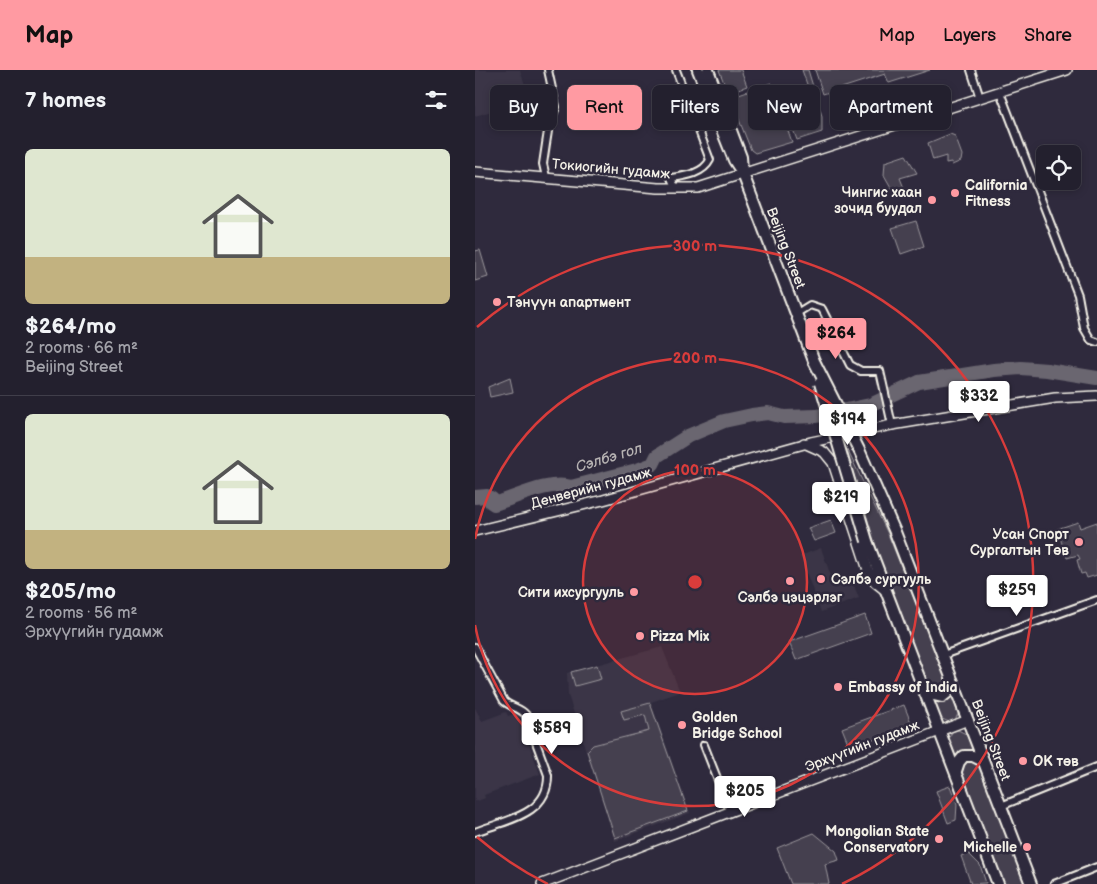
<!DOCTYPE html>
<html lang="en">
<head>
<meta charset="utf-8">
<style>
	body { margin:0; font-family:"Balsamiq Sans",sans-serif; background:#2f2d3a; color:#f1f3f6; height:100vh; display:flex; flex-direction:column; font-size:19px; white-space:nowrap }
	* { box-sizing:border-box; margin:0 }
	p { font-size:16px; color:#a3a3aa }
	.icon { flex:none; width:28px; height:28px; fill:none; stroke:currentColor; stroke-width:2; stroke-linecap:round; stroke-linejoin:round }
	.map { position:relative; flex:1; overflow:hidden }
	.details { display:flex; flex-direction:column; background:#23202e; width:475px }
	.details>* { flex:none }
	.guide { position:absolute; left:15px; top:15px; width:475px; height:45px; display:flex; gap:10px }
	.fabs { position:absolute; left:561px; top:75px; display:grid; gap:10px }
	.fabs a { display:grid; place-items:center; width:45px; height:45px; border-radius:8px; background:#23202e; box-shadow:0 2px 8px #0003,0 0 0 1px #403e4a; font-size:25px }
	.price { position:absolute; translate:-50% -42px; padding:0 11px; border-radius:5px; background:#fff; color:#222; font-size:16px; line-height:32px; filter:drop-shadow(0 1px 2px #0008) }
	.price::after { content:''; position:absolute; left:50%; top:30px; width:15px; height:11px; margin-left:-8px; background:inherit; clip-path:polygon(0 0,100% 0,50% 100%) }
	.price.selected { background:#ff9aa2; color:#111 }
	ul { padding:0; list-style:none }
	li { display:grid; align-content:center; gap:10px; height:265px; padding:0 25px }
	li+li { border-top:1px solid #403e4a }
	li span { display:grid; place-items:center; height:155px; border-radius:8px; color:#555 }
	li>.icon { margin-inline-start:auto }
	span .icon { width:90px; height:90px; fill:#fffc; stroke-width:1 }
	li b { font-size:21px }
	h2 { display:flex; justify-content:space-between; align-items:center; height:60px; padding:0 25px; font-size:21px }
	.chip { padding:0 18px; border-radius:8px; background:#23202e; box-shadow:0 2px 8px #0003,0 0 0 1px #403e4a; font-size:18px; line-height:45px }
	.chip.selected { background:#ff9aa2; color:#111 }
	header { display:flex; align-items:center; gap:30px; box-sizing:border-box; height:70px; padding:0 25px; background:#ff9aa2; color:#111 }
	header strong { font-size:24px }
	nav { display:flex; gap:28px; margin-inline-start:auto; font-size:18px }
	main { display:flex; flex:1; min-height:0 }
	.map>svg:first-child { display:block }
	.built { fill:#3b3647 }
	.green { fill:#454050; stroke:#9c989c }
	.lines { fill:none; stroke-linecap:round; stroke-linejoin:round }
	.river { stroke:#6a6670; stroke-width:14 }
	.street-casing { stroke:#f4f1e8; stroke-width:10 }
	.secondary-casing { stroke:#f4f1e8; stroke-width:12 }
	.primary-casing { stroke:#f4f1e8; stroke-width:14 }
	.street { stroke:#2f2a3d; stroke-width:6 }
	.secondary { stroke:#2f2a3d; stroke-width:9 }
	.primary { stroke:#2f2a3d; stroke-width:10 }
	.primary-bridge-casing { stroke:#f4f1e8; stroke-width:14; stroke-linecap:butt }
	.primary-bridge { stroke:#2f2a3d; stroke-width:10 }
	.ring { fill:none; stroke:#d93c3b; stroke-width:2.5 }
	.poi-dot { fill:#ff9aa2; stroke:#2f2a3d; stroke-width:2 }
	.labels { text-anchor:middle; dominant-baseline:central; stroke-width:5; stroke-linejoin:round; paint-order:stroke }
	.street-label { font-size:14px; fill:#f4f1e8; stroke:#2f2a3d }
	.poi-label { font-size:14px; font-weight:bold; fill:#f4f1e8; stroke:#2f2a3d; text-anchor:start }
	.water-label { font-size:15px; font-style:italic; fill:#b6b2b2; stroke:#2f2a3d }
	.centre { fill:#d93c3b; stroke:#2f2a3d; stroke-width:2.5 }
	.ring-label { font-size:15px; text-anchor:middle; font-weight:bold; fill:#d93c3b; stroke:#2f2a3d; stroke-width:5; stroke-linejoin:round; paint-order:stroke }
</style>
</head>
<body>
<header>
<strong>Map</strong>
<nav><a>Map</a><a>Layers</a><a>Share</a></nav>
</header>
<main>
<section class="details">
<h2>7 homes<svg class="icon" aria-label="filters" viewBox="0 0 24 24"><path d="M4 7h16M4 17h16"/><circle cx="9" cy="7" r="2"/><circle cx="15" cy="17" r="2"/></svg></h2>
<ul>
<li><span style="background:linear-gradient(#dfe7d0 70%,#c2b280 0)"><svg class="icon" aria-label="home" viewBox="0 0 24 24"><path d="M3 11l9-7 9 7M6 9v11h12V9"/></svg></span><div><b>$264/mo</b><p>2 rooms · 66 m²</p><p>Beijing Street</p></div></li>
<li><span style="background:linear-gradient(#dfe7d0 75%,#c2b280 0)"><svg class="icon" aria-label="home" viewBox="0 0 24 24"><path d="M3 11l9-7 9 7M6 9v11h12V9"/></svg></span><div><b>$205/mo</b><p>2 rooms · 56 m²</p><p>Эрхүүгийн гудамж</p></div></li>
</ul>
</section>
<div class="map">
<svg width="622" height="814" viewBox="0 0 622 814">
	<rect width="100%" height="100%" fill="#2f2a3d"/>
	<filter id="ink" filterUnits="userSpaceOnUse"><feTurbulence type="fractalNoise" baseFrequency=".02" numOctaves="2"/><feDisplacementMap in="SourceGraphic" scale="10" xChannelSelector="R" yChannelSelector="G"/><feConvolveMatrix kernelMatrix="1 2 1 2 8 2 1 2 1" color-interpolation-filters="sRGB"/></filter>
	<g filter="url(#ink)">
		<g class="built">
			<polygon points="0,0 45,0 55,30 0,46"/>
			<polygon points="346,478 358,512 375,506 384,528 346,542 325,486"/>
			<polygon points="187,577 205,622 176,632 215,743 140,771 93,625 92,603"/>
			<polygon points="0,638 7,651 31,642 33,646 43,643 65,704 9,725 10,728 0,732"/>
		</g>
		<g class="green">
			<polygon points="244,0 266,0 272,16 253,23"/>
			<polygon points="327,0 333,0 347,46 347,62 322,70 307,29 334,20"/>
			<polygon points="340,0 455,0 414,13 410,4 348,24"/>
			<polygon points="296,13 317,72 280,83 276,80 255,27"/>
			<polygon points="475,64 480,66 487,85 486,91 477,95 476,92 471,93 471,86 458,90 453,73"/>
			<polygon points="431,85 442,103 425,108 429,118 422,121 417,119 409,105 410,92"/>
			<polygon points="441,151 449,176 426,184 417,158"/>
			<polygon points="5,180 13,207 0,211 0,181"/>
			<polygon points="35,308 38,322 15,327 13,317"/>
			<polygon points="372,379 413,464 472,611 473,616 468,623 454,619 408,499 371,380"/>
			<polygon points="356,450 361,463 339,471 333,458"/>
			<polygon points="603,452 605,458 622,452 622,505 612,508 610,503 606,504 602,490 605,489 603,485 592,488 582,459"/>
			<polygon points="390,545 396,563 321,590 314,572"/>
			<polygon points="122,595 126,609 100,616 96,602"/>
			<polygon points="476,621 483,644 480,650 474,652 465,648 457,628"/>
			<polygon points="175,633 213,741 140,768 112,681 118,675 174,661 170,645 149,650 146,641"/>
			<polygon points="429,635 437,655 375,678 367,658"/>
			<polygon points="483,660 491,664 500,684 481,691 474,668 477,662"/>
			<polygon points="489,689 502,691 504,694 550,814 528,814 485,701"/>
			<polygon points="475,716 482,734 481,750 473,753 461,721"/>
			<polygon points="339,763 361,781 364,790 350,794 354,814 316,814 302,778"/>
			<polygon points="493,783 505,795 511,813 496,814 486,786"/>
		</g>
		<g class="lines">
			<path class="river" d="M 0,427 L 12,426 L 17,429 L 16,432 L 19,434 C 40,428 75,410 96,417 L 162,400 L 178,394 L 182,386 L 213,366 L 249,351 L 277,345 L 293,343 L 309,347 L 342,346 L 395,335 L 444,312 L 519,300 L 546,298 L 572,300 L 622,308"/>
			<defs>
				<g id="street">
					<polyline points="496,0 505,28"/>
					<polyline points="525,22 603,225 609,258 616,270 622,272"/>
					<polyline points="71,107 68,94 71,74 74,55 81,37 73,0"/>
					<path d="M 201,119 L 196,108 C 210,106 228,104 235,90 L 201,0"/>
					<polyline points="322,243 335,235 347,239 375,295 386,301 405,301 417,355"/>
					<path d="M 0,577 L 29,631 C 36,638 45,637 51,645 L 73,705 C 74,745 31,750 0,762"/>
					<polyline points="468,585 622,530"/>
					<polyline points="229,675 255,741"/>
					<polyline points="526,736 622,697"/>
					<polyline points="579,814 622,797"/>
				</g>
				<g id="secondary">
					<polyline points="0,102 183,118 223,118 592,0"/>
					<polyline points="329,373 349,382 358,393 393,500 400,512 410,520"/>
					<polyline points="0,461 128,430 336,372 417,355 580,328 622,326"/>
					<polyline points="67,814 493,650"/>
				</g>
				<g id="primary">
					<polyline points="223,0 259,90 268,104 339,291"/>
					<polyline points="233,0 266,87 267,100"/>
					<polyline points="420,462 556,814"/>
					<polyline points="392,471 523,814"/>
					<polyline points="450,623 467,627 472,623 478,612"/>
					<polyline points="481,701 484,692 489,686 498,686 508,691"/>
				</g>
			</defs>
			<use href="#street" class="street-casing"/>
			<use href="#secondary" class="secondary-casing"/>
			<use href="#primary" class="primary-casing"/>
			<use href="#street" class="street"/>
			<use href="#secondary" class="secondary"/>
			<use href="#primary" class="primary"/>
			<defs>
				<g id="primary-bridge">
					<polyline points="339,291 385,382 420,462"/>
					<polyline points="345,313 392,471"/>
				</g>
			</defs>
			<use href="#primary-bridge" class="primary-bridge-casing"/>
			<use href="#primary-bridge" class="primary-bridge"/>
		</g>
	</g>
	<circle cx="220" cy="512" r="112" fill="#d93c3b" fill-opacity=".12"/>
	<g class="ring">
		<circle cx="220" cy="512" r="112"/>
		<path d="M0 469A224 224 0 1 1 0 555"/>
		<path d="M73 814A336 336 0 0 1 2 767M2 257A336 336 0 1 1 367 814"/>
	</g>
	<g class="poi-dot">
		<circle cx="480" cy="123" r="5"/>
		<circle cx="457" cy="130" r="5"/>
		<circle cx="22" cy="232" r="5"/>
		<circle cx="604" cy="472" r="5"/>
		<circle cx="346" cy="509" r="5"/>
		<circle cx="315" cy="511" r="5"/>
		<circle cx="159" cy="522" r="5"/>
		<circle cx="165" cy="566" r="5"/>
		<circle cx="363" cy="617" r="5"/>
		<circle cx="207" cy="655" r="5"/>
		<circle cx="548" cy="691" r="5"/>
		<circle cx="464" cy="769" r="5"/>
		<circle cx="552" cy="777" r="5"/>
	</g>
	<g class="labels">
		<g class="street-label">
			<text transform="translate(136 99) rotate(5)">Токиогийн гудамж</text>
			<text transform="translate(311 178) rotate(69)">Beijing Street</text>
			<text transform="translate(116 418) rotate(-15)">Денверийн гудамж</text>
			<text transform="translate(516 670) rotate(69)">Beijing Street</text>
			<text transform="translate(387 676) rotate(-21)">Эрхүүгийн гудамж</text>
		</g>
		<g class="poi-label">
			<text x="490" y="115">California<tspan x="490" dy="16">Fitness</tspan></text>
			<text x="447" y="122" text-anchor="end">Чингис хаан<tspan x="447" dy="16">зочид буудал</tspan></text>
			<text x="32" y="232">Тэнүүн апартмент</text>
			<text x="594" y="464" text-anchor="end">Усан Спорт<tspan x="594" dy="16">Сургалтын Төв</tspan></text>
			<text x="356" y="509">Сэлбэ сургууль</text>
			<text x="149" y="522" text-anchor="end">Сити ихсургууль</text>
			<text x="315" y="527" text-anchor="middle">Сэлбэ цэцэрлэг</text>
			<text x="175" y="566">Pizza Mix</text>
			<text x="373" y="617">Embassy of India</text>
			<text x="217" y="647">Golden<tspan x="217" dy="16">Bridge School</tspan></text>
			<text x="558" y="691">OK төв</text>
			<text x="454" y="761" text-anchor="end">Mongolian State<tspan x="454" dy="16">Conservatory</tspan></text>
			<text x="542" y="777" text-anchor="end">Michelle</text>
		</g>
		<g class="water-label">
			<text transform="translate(134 388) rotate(-17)">Сэлбэ гол</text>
		</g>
	</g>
	<circle cx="220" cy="512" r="8" class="centre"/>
	<g class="ring-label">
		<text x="220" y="181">300 m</text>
		<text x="220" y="293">200 m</text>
		<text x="220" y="405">100 m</text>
	</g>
</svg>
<div class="fabs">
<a><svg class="icon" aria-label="locate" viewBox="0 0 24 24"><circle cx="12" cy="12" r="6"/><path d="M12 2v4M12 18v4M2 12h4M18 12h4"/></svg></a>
</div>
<b class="price selected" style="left:361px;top:290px">$264</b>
<b class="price" style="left:504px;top:353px">$332</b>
<b class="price" style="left:373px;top:376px">$194</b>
<b class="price" style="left:366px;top:454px">$219</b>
<b class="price" style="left:542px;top:547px">$259</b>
<b class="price" style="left:77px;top:685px">$589</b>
<b class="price" style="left:270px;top:748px">$205</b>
<div class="guide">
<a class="chip">Buy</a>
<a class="chip selected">Rent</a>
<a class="chip">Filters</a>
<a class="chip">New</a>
<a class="chip">Apartment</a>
</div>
</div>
</main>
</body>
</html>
